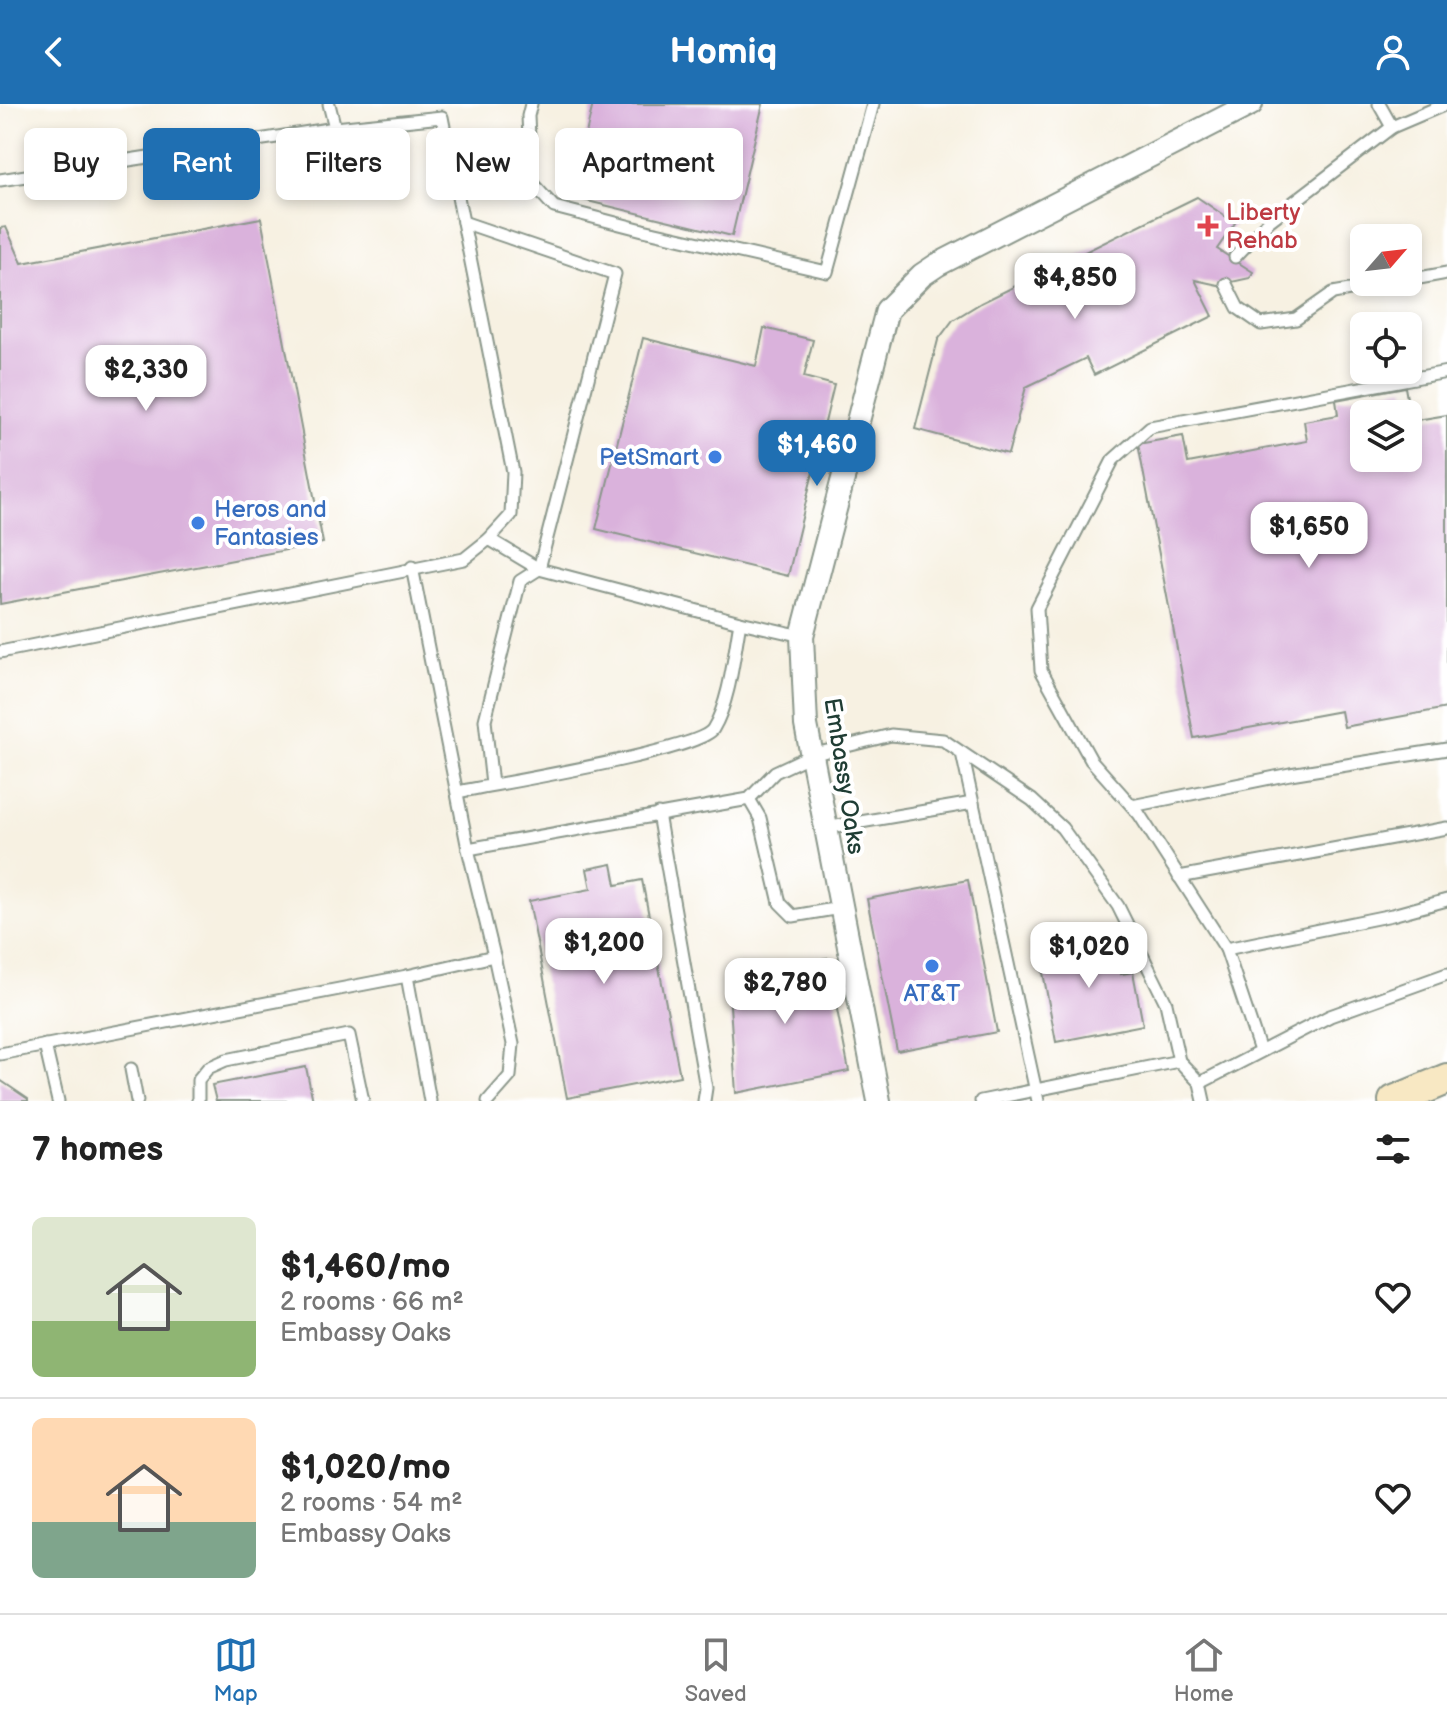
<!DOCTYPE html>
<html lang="en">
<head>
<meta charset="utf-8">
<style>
	body { margin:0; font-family:"Balsamiq Sans",sans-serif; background:#f2f2f2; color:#222; height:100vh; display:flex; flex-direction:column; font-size:30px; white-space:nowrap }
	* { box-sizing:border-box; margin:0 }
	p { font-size:26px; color:#767676 }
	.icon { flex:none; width:44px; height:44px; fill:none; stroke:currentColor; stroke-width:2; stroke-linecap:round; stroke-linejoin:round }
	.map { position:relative; height:997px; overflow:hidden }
	.drawer { display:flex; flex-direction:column; background:#fff; flex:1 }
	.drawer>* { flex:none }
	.banner { position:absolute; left:24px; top:24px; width:800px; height:72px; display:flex; gap:16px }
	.needle { width:52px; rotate:62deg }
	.buttons { position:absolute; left:1350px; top:120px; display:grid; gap:16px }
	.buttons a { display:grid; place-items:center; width:72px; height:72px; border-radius:12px; background:#fff; box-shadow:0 4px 12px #0003; font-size:40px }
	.price { position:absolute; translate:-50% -68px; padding:0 18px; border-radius:16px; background:#fff; color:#222; font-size:26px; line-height:52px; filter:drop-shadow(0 2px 4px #0008) }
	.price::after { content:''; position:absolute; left:50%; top:48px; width:24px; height:18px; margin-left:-12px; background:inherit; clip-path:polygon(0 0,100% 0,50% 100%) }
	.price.current { background:#1f6fb2; color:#fff }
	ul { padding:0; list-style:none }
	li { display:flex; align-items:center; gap:24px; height:200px; padding:0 32px }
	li+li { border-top:2px solid #e0e0e0 }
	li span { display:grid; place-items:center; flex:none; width:224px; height:160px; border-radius:12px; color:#555 }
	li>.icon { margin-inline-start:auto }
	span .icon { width:96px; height:96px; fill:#fffc; stroke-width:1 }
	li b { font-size:34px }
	h2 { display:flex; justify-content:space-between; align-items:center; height:96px; padding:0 32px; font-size:34px }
	.pill { padding:0 28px; border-radius:12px; background:#fff; box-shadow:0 4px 12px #0003; font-size:28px; line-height:72px }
	.pill.current { background:#1f6fb2; color:#fff }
	header { display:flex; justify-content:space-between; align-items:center; height:104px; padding:0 32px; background:#1f6fb2; color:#fff; font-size:36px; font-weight:700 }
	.dock { display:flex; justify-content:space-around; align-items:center; height:112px; border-top:2px solid #e0e0e0; background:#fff; font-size:22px; color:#767676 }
	.dock a { display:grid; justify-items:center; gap:4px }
	.dock .current { color:#1f6fb2 }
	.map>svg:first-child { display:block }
	.building { fill:#dab2dc; fill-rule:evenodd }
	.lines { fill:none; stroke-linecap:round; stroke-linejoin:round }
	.service-casing { stroke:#8b978b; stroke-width:15 }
	.minor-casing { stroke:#8b978b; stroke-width:26 }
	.secondary-casing { stroke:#8b978b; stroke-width:34 }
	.service { stroke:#fff; stroke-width:11 }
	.minor { stroke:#fff; stroke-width:22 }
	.secondary { stroke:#f8e8c3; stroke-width:30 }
	.health-dot { fill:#e0444e; stroke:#fff; stroke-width:3 }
	.shop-dot { fill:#3f7fe0; stroke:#fff; stroke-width:3 }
	.labels { text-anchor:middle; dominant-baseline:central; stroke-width:8; stroke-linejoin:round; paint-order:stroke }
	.health-label { font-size:24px; fill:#be3a42; stroke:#fff; text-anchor:start }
	.shop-label { font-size:24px; fill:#366cbe; stroke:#fff; text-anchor:end }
	.street-label { font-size:24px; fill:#1f3d34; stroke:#fff }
</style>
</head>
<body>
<header><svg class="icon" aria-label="back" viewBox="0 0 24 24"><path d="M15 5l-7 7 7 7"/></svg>Homiq<svg class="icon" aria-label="person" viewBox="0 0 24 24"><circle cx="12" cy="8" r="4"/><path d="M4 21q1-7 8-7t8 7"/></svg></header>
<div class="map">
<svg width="1447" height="997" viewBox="0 0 1447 997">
	<rect width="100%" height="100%" fill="#fff"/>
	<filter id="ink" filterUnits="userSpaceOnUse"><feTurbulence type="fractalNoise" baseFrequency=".0125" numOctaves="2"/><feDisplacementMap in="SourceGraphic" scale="16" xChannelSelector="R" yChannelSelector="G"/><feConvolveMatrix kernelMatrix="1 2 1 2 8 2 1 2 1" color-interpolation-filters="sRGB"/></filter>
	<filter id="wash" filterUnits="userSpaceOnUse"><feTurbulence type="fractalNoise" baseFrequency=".006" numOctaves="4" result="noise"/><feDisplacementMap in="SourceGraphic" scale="32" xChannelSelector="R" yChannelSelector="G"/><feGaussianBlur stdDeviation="1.8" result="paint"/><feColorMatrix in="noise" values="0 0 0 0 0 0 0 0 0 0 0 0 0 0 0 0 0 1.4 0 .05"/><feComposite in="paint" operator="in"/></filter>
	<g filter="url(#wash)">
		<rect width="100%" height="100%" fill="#f7f1e2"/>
		<g id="blocks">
			<g class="building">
				<polygon points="593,0 763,0 732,132 571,93"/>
				<polygon points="1197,93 1235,119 1217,145 1253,168 1250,174 1218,181 1195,176 1213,212 1094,271 1086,254 1026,283 1008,350 915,325 938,236 953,216 981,199"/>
				<polygon points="261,114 323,439 0,500 0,124 6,123 22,159"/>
				<polygon points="764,224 813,236 804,273 834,281 788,472 596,425 643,234 756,262"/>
				<path d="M 1405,283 L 1411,317 L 1447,311 L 1447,604 L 1344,623 L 1341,607 L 1194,634 L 1138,340 L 1183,332 L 1188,359 L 1307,337 L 1304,317 L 1338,311 L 1336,296 ZM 1364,310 L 1408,310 L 1408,354 L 1364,354 Z"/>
				<polygon points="612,760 616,781 642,776 680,972 567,994 529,797 591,785 587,765"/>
				<polygon points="968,776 997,928 897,947 867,795"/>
				<polygon points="1114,833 1121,870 1133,868 1143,921 1056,938 1039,847"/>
				<polygon points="827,854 849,967 736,989 728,872"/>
				<polygon points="306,963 313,997 216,997 212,981"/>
				<polygon points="0,976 28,995 28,997 0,997"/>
			</g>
		</g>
	</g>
	<g filter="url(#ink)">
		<use href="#blocks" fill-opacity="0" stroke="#8b978b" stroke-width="2"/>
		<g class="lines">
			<defs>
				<g id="service">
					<polyline points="329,0 335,24"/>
					<polyline points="531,0 528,12 531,78 554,103 643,126 827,168 873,0"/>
					<polyline points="1379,0 1392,23 1446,0"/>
					<polyline points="0,76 335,24 442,13 513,368 511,411 489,435"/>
					<polyline points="1235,153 1269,117 1392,23"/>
					<polyline points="1408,176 1447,169"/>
					<polyline points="1226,180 1238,204 1261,220 1296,215 1333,189 1395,178"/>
					<polyline points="1447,268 1150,323 1113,356 1037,504 1041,566 1091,656 1139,710 1226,845 1392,811 1447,796"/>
					<polyline points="740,518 802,532"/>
					<polyline points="0,548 464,455 489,435 539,465 615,170 463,118"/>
					<polyline points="962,649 1038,997"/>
					<path d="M 458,688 C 495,680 699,647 713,625 C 730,597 734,550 740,518 L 539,465 L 520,477 L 485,616 L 492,681"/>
					<polyline points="749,695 760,714 780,799 793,812 840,804"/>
					<polyline points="1132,702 1290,670 1447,645"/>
					<polyline points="658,710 706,984 704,997"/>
					<polyline points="825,724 973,699"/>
					<polyline points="468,745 749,695 775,668 811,651 891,631 943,636 1032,696 1062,724 1118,802 1166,899 1179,957 1200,979 1204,997"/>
					<polyline points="1179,773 1447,724"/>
					<polyline points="1226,845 1260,947"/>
					<polyline points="407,872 430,997"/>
					<polyline points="45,941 58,997"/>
					<polyline points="0,950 407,872 494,852 468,745 412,463"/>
					<polyline points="131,965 137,997"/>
					<polyline points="1200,979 1330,912 1447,870"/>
					<polyline points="198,997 198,976 208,964 226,956 349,931 363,997"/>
					<polyline points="488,997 510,972 513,940 494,852"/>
					<polyline points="981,997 1179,957"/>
				</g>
				<polyline id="minor" points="879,997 806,621 802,532 887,206 922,171 937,161 1251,0"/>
				<polyline id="secondary" points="1394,997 1447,975"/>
			</defs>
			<use href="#service" class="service-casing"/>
			<use href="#minor" class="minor-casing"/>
			<use href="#secondary" class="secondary-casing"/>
			<use href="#service" class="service"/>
			<use href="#minor" class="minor"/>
			<use href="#secondary" class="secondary"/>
		</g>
	</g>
	<path class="health-dot" d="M1204 110h8v8h8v8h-8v8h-8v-8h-8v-8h8z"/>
	<g class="shop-dot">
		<circle cx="715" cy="353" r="8"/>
		<circle cx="198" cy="419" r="8"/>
		<circle cx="932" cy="862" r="8"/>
	</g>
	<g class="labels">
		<g class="health-label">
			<text x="1226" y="108">Liberty<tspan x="1226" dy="28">Rehab</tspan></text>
		</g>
		<g class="shop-label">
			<text x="699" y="353">PetSmart</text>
			<text x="214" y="405" text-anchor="start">Heros and<tspan x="214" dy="28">Fantasies</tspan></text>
			<text x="932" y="889" text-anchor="middle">AT&amp;T</text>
		</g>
		<g class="street-label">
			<text transform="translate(844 672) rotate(81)">Embassy Oaks</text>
		</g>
	</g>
</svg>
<div class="buttons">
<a><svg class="needle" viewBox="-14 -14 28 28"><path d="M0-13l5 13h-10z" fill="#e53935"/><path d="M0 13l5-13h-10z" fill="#767676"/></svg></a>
<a><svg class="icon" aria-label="locate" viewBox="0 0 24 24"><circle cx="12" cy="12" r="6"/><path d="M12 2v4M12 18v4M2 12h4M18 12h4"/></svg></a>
<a><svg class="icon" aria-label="layers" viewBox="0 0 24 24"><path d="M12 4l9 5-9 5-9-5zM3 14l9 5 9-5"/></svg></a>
</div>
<b class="price" style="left:1075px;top:217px">$4,850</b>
<b class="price" style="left:146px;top:309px">$2,330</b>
<b class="price current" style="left:817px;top:384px">$1,460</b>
<b class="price" style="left:1309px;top:466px">$1,650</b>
<b class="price" style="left:604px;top:882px">$1,200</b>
<b class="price" style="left:1089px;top:886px">$1,020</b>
<b class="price" style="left:785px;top:922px">$2,780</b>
<div class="banner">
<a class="pill">Buy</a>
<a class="pill current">Rent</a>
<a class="pill">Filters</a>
<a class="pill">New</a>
<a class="pill">Apartment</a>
</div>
</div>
<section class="drawer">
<h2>7 homes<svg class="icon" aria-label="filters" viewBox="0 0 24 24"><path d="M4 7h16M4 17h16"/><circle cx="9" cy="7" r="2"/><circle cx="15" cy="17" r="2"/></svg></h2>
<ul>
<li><span style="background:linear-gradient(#dfe7d0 65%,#8fb573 0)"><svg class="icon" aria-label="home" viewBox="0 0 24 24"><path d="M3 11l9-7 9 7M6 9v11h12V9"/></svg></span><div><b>$1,460/mo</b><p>2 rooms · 66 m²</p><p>Embassy Oaks</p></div><svg class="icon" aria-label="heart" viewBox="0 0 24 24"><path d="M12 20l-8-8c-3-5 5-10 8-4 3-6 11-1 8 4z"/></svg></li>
<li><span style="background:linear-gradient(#ffd9b3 65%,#7fa58c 0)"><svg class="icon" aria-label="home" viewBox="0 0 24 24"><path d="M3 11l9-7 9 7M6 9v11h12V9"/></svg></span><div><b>$1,020/mo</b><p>2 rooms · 54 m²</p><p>Embassy Oaks</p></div><svg class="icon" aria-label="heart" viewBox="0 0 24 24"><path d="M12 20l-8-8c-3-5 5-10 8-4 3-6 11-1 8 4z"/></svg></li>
</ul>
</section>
<nav class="dock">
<a class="current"><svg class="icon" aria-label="map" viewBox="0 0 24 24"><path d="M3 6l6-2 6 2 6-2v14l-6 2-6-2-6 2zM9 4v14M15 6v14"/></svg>Map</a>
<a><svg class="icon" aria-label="saved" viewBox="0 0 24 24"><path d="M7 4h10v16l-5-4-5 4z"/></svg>Saved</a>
<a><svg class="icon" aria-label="home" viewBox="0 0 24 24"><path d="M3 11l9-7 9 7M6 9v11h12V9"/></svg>Home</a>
</nav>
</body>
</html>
